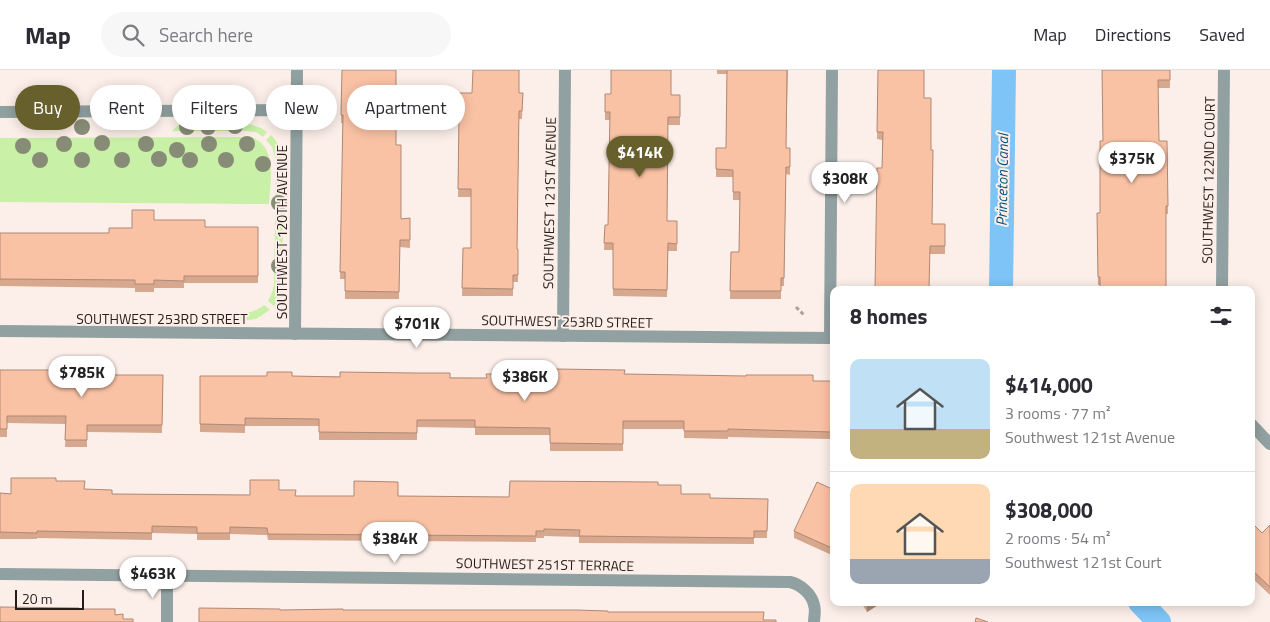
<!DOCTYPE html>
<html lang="en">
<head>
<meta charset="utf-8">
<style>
	body { margin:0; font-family:"Titillium Web",sans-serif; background:#f7f7f7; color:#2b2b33; height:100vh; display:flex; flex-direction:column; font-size:19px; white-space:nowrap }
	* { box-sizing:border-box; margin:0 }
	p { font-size:16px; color:#7c7c81 }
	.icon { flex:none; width:28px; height:28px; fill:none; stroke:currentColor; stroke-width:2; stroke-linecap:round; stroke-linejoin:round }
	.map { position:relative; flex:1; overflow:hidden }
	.drawer { position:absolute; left:830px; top:216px; width:425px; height:320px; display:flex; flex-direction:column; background:#fff; border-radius:10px; box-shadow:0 2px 12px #0003 }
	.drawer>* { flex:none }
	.banner { position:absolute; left:15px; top:15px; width:475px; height:45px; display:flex; gap:10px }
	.scale { position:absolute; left:15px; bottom:12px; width:69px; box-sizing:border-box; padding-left:5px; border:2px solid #271c17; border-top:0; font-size:14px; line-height:18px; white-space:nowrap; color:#271c17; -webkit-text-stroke:4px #fcefe9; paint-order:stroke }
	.price { position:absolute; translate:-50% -42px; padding:0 11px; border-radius:18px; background:#fff; color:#222; font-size:16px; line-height:32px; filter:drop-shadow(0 1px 2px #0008) }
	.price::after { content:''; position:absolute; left:50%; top:30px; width:15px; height:11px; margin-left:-8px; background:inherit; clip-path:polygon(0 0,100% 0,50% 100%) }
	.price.selected { background:#675f2c; color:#fff }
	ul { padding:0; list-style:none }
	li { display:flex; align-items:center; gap:15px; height:125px; padding:0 20px }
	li+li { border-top:1px solid #e1e1e2 }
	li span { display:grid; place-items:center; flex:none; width:140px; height:100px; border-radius:10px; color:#555 }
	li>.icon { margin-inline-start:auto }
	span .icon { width:60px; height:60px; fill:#fffc; stroke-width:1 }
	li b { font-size:21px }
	h2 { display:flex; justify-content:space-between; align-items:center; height:60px; padding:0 20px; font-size:21px }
	.tag { padding:0 18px; border-radius:22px; background:#fff; box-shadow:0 2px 12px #0003; font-size:18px; line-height:45px }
	.tag.selected { background:#675f2c; color:#fff }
	header { display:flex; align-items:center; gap:30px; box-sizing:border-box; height:70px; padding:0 25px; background:#fff; border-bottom:1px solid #e1e1e2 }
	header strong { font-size:24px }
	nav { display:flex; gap:28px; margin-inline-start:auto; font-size:18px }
	.search { width:350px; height:45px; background:#f7f7f7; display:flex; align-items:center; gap:12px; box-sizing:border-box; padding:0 18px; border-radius:28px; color:#7c7c81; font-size:19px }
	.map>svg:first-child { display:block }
	.green { fill:#c8f0a6 }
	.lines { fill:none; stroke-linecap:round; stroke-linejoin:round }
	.canal { stroke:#7ec4f6; stroke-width:24 }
	.path { stroke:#aea19c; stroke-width:3; stroke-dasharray:4 2.5; stroke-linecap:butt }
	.minor { stroke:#91a0a0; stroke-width:12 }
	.tree { fill:#878c76 }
	.wall { fill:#d7a78e }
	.shaded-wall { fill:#af8874 }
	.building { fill:#fac2a5; stroke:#af8874 }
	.labels { text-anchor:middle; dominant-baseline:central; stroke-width:4; stroke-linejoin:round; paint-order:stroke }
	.street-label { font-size:14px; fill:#271c17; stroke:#fcefe9 }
	.water-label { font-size:15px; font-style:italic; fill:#07527a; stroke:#fcefe9 }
</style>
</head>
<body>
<header>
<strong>Map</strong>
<div class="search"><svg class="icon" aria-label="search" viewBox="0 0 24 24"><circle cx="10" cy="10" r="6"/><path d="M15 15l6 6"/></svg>Search here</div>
<nav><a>Map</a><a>Directions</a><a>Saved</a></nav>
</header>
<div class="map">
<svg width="1270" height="552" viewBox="0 0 1270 552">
	<rect width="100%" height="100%" fill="#fcefe9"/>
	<g class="green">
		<polygon points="180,53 246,53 261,58 267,62 263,67 256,62 247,61 172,61"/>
		<path d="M 271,65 C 280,74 283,84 284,96 L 282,220 L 279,229 L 274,236 L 268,231 L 272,223 L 274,215 L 276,90 L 272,77 L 266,70 Z"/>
		<path d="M 252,67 C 278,78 270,111 269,134 L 0,132 L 0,68 Z"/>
		<path d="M 264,235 L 270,240 L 256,249 L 239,251 L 235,246 L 235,243 C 248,243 253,243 264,235 Z"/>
	</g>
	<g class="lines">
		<g class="canal">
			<polyline points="1001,220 1004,0"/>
			<polyline points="1140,532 1159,552"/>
		</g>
		<polyline class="path" points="796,237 804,245"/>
		<g class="minor">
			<polyline points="0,42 297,40"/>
			<polyline points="1222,220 1224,0"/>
			<polyline points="0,261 834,268"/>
			<polyline points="295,264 297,0"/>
			<polyline points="563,266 565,0"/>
			<polyline points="830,268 832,0"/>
			<polyline points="1251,354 1270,374"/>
			<path d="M 0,504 L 790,512 C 800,514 812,524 814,535 C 816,540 814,547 814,552"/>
			<polyline points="167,506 167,552"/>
		</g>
	</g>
	<g class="tree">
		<circle cx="235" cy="56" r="8"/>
		<circle cx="82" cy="57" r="8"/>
		<circle cx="187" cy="57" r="8"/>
		<circle cx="208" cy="57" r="8"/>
		<circle cx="102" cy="73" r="8"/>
		<circle cx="64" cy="74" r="8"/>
		<circle cx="146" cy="74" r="8"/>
		<circle cx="209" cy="74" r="8"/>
		<circle cx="247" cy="74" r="8"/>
		<circle cx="23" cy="76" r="8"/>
		<circle cx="177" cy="80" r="8"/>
		<circle cx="159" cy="89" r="8"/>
		<circle cx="40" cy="90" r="8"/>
		<circle cx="82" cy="90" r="8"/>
		<circle cx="122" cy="90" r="8"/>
		<circle cx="190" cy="90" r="8"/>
		<circle cx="226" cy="90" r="8"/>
		<circle cx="263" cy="94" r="8"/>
		<circle cx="279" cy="133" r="8"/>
		<circle cx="279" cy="196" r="8"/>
	</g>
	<g class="wall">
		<polygon points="342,0 396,75 401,149 410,148 410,178 400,177 399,229 345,229 345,209 340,209 343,53 341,53"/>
		<polygon points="717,0 788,0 786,78 790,78 790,105 786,104 784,216 781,216 781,229 730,229 731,182 739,182 740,130 733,130 733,107 716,107 716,78 726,78 727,4 717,4"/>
		<polygon points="878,0 924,28 931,80 932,154 945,154 945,184 930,184 882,98 882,70 877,69"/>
		<polygon points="1102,0 1170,0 1170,18 1158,18 1159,71 1167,71 1168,144 1166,144 1100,215 1098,215 1097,143 1100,143 1103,71"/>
		<polygon points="450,23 523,23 522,49 519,49 517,179 518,179 518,212 513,212 513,226 462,226 463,178 471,178 471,127 458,127 459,53 449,53"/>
		<polygon points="605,24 680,25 680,55 668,55 667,151 677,151 677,181 668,181 667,227 613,226 613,180 604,180 605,155 608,155 610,50 605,50"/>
		<polygon points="154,150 205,157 258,157 258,213 184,213 184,218 154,218 154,222 135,222 135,218 0,216 0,163 109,163 132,158"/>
		<polygon points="0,300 85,300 111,305 163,305 162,363 87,362 87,377 65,377 66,354 7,353 7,367 0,367"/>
		<polygon points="624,304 813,311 834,311 834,367 832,367 832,369 728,367 728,369 684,368 684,359 623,359 623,381 550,381 550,365 475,365 475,358 417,357 417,370 319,370 319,356 245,356 245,363 200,362 200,306 292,306 487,308"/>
		<polygon points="56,411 85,419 112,424 250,425 279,420 295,426 509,427 658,415 681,424 710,428 768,429 767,468 754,468 754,474 579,473 579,467 544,466 544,468 536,468 536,472 268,470 267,465 230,464 230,470 197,470 197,464 152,463 152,470 37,468 37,469 0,469 0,423 11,424"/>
		<polygon points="834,420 834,486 794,468 794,461"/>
		<polygon points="1251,452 1262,463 1270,455 1270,525 1251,507"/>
		<polygon points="861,532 883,532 867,542"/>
	</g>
	<polygon class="shaded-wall" points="870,532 883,532 867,542 867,534"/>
	<g class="building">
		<polygon points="342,0 396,0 396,75 401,75 401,149 410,148 410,170 400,170 399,222 345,221 345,202 340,202 343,45 341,45"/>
		<polygon points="473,0 519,0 519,23 523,23 522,41 519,41 517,179 518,179 518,205 513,205 513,219 462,218 463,178 471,178 471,119 458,119 459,45 449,45 450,23 472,23"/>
		<polygon points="611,0 671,0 671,25 680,25 680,47 668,47 667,151 677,151 677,174 668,173 667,220 613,219 613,173 604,173 605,155 608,155 610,42 605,42 605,24 611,24"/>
		<polygon points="727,0 787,0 786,78 790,78 790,97 786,97 784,208 781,208 781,221 730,221 731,182 739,182 740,122 733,122 733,100 716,99 716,78 726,78"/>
		<polygon points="878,0 924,0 924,28 931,28 931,80 933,80 932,154 945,154 945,176 930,176 929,220 875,220 877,98 882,98 883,62 877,62"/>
		<polygon points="1102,0 1170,0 1170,10 1158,10 1159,71 1167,71 1168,136 1166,136 1166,220 1100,220 1100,207 1098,207 1097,143 1100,143 1100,71 1103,71"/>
		<polygon points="132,140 154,140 154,150 205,150 205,157 258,157 258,206 184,206 184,211 154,210 154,214 135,214 135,210 0,209 0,163 109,163 109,158 132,158"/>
		<polygon points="66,296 85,296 85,300 111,301 111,305 163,305 162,355 87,355 87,370 65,370 66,346 7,346 7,359 0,359 0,300 66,300"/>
		<polygon points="554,299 625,300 624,304 746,306 746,305 813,305 813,311 834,311 834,359 832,359 832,362 728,359 728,361 684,361 684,351 623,351 623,374 550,373 550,358 475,357 475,350 417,350 417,363 319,362 319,349 245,348 245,355 200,354 200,306 267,306 267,302 292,302 292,306 340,307 340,302 416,303 450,303 450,308 487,308 486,304 554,304"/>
		<polygon points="11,408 56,408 56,411 85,411 84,419 112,420 112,424 250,425 250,410 279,410 279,420 296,420 295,426 354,426 354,411 398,412 398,426 509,427 510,411 658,412 658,415 681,415 681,424 710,424 710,428 768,429 767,461 754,461 754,468 579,466 580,460 544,459 544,461 536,461 536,466 268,464 267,458 230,457 230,463 197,463 197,457 152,456 152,463 37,461 37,463 0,462 0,423 11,424"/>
		<polygon points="817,412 834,420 834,479 794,461"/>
		<polygon points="1251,452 1262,463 1270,455 1270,517 1251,499"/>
		<polygon points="0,537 79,538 79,539 115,539 115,545 123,544 123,549 133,549 133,552 0,552"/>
		<polygon points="199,538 280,539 280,540 343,539 343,540 576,540 608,541 608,542 764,542 763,550 776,550 776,552 199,552"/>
		<polygon points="976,548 988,552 975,552"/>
	</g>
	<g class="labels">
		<g class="street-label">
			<text transform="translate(1208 110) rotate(-89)">SOUTHWEST 122ND COURT</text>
			<text transform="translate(549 133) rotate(-89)">SOUTHWEST 121ST AVENUE</text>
			<text transform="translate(281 162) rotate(-90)">SOUTHWEST 120TH AVENUE</text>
			<text x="162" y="248">SOUTHWEST 253RD STREET</text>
			<text transform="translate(567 251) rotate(1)">SOUTHWEST 253RD STREET</text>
			<text transform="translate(545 494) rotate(1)">SOUTHWEST 251ST TERRACE</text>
		</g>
		<g class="water-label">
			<text transform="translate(1002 110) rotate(-89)">Princeton Canal</text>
		</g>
	</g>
</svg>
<div class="scale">20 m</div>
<b class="price selected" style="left:640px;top:108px">$414K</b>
<b class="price" style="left:1132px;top:114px">$375K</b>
<b class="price" style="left:845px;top:134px">$308K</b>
<b class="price" style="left:417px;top:279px">$701K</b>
<b class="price" style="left:82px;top:328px">$785K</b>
<b class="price" style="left:525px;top:332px">$386K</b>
<b class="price" style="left:395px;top:494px">$384K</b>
<b class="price" style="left:153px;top:529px">$463K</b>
<div class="banner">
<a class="tag selected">Buy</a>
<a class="tag">Rent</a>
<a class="tag">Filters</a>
<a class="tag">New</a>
<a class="tag">Apartment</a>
</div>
<section class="drawer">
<h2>8 homes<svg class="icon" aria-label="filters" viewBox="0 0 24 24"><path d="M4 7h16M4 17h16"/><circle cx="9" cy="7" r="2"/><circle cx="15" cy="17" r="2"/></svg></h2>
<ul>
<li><span style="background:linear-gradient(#bfe0f5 70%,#c2b280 0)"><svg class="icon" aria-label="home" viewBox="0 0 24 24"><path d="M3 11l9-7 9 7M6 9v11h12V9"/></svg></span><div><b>$414,000</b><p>3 rooms · 77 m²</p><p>Southwest 121st Avenue</p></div></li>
<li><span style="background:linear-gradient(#ffd9b3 75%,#9aa5b1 0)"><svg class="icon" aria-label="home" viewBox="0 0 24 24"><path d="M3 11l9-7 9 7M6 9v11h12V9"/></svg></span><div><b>$308,000</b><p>2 rooms · 54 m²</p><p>Southwest 121st Court</p></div></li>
</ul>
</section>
</div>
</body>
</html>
